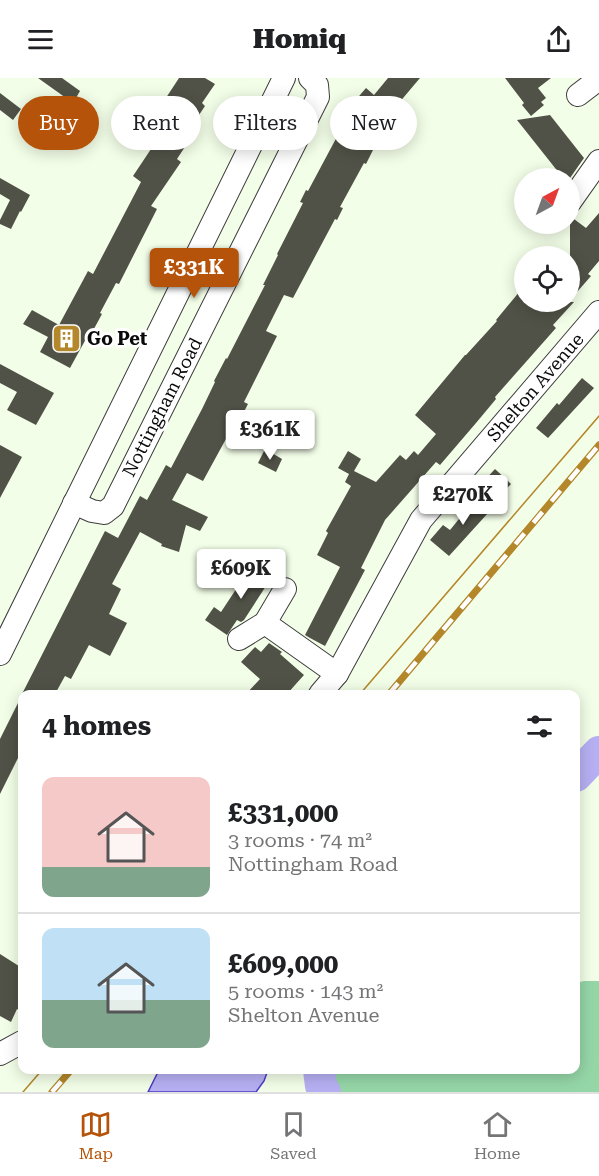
<!DOCTYPE html>
<html lang="en">
<head>
<meta charset="utf-8">
<style>
	body { margin:0; font-family:"Roboto Serif",serif; background:#f6f6f6; color:#202124; height:100vh; display:flex; flex-direction:column; font-size:22px; white-space:nowrap }
	* { box-sizing:border-box; margin:0 }
	p { font-size:20px; color:#757577 }
	.icon { flex:none; width:33px; height:33px; fill:none; stroke:currentColor; stroke-width:2; stroke-linecap:round; stroke-linejoin:round }
	.map { position:relative; flex:1; overflow:hidden }
	.panel { position:absolute; left:18px; top:612px; width:562px; height:384px; display:flex; flex-direction:column; background:#fff; border-radius:12px; box-shadow:0 3px 15px #0003 }
	.panel>* { flex:none }
	.top-card { position:absolute; left:18px; top:18px; width:564px; height:54px; display:flex; gap:12px }
	.needle { width:39px; rotate:41deg }
	.fabs { position:absolute; left:514px; top:90px; display:grid; gap:12px }
	.fabs a { display:grid; place-items:center; width:66px; height:66px; border-radius:50%; background:#fff; box-shadow:0 3px 15px #0003; font-size:30px }
	.price { position:absolute; translate:-50% -51px; padding:0 14px; border-radius:6px; background:#fff; color:#222; font-size:20px; line-height:39px; filter:drop-shadow(0 2px 3px #0008) }
	.price::after { content:''; position:absolute; left:50%; top:36px; width:18px; height:14px; margin-left:-9px; background:inherit; clip-path:polygon(0 0,100% 0,50% 100%) }
	.price.on { background:#b45309; color:#fff }
	ul { padding:0; list-style:none }
	li { display:flex; align-items:center; gap:18px; height:150px; padding:0 24px }
	li+li { border-top:2px solid #e0e0e0 }
	li span { display:grid; place-items:center; flex:none; width:168px; height:120px; border-radius:12px; color:#555 }
	li>.icon { margin-inline-start:auto }
	span .icon { width:72px; height:72px; fill:#fffc; stroke-width:1 }
	li b { font-size:26px }
	h2 { display:flex; justify-content:space-between; align-items:center; height:72px; padding:0 24px; font-size:26px }
	.chip { padding:0 21px; border-radius:27px; background:#fff; box-shadow:0 3px 15px #0003; font-size:21px; line-height:54px }
	.chip.on { background:#b45309; color:#fff }
	header { display:flex; justify-content:space-between; align-items:center; height:78px; padding:0 24px; background:#fff; font-size:27px; font-weight:800 }
	.dock { display:flex; justify-content:space-around; align-items:center; height:84px; border-top:2px solid #e0e0e0; background:#fff; font-size:16px; color:#757577 }
	.dock a { display:grid; justify-items:center; gap:3px }
	.dock .on { color:#b45309 }
	.map>svg:first-child { display:block }
	.forest { fill:#95d6a7 }
	.water { fill:#b6b0f3; stroke:#4c3ac6; stroke-width:1.5 }
	.lines { fill:none; stroke-linecap:round; stroke-linejoin:round }
	.river { stroke:#b6b0f3; stroke-width:32 }
	.building { fill:#515247 }
	.minor-casing { stroke:#3d3d3d; stroke-width:24 }
	.minor { stroke:#fff; stroke-width:22 }
	.tram { stroke:#b3872a; stroke-width:1.5 }
	.rail-casing { stroke:#b3872a; stroke-width:7 }
	.rail { stroke:#fff; stroke-width:4.5; stroke-dasharray:14; stroke-linecap:butt }
	.labels { text-anchor:middle; dominant-baseline:central; stroke-width:6; stroke-linejoin:round; paint-order:stroke }
	.poi-label { font-size:18px; font-weight:bold; fill:#0a0a0a; stroke:#fff; text-anchor:start }
	.street-label { font-size:18px; fill:#0a0a0a; stroke:#fff }
</style>
</head>
<body>
<header><svg class="icon" aria-label="menu" viewBox="0 0 24 24"><path d="M4 6h16M4 12h16M4 18h16"/></svg>Homiq<svg class="icon" aria-label="share" viewBox="0 0 24 24"><path d="M12 15V3M7 8l5-5 5 5M5 13v7h14v-7"/></svg></header>
<div class="map">
<svg width="599" height="1014" viewBox="0 0 599 1014">
	<rect width="100%" height="100%" fill="#f3fee8"/>
	<polygon class="forest" points="584,903 599,903 599,1014 326,1014 321,992 576,992 576,905"/>
	<polygon class="water" points="159,992 268,992 264,1003 256,1014 148,1014"/>
	<g class="lines">
		<g class="river">
			<polyline points="576,698 599,674"/>
			<polyline points="319,992 321,1008 325,1014"/>
		</g>
	</g>
	<g class="building">
		<polygon points="38,0 62,0 80,13 73,25"/>
		<polygon points="179,0 205,0 215,6 202,25 205,28 189,52 194,55 177,81 181,84 151,128 157,131 119,206 116,205 100,235 102,236 89,260 87,259 70,290 40,274 48,259 23,246 32,232 59,247 88,193 93,196 141,104 133,98 153,68 150,66 171,36 160,29"/>
		<polygon points="388,0 420,0 371,58 378,62 366,86 364,85 340,129 343,130 337,142 335,141 293,220 284,217 266,253 277,258 244,324 248,326 236,349 233,348 203,403 187,395 172,422 208,439 200,453 186,447 179,474 161,468 162,466 140,454 112,506 121,511 109,536 127,545 110,578 89,567 71,601 65,598 55,616 22,616 105,453 118,460 140,418 147,422 166,387 171,390 202,331 215,304 214,303 226,280 227,281 265,207 263,207 278,177 277,176 303,125 300,124 306,112 308,113 355,25 354,24 366,10 374,17"/>
		<polygon points="505,0 551,0 538,10 546,20 541,24 544,27 531,38 522,27 524,25"/>
		<polygon points="0,15 21,31 13,42 0,32"/>
		<polygon points="550,37 584,80 570,100 563,100 517,42"/>
		<polygon points="0,100 30,117 21,134 20,133 11,151 0,146 0,142 10,122 0,116"/>
		<polygon points="599,135 599,183 588,196 591,198 570,222 570,138 586,150"/>
		<polygon points="525,207 525,224 574,224 553,247 556,250 495,319 496,321 476,345 440,387 436,384 385,442 361,490 365,492 325,568 310,560 305,557 340,489 317,477 328,455 326,453 351,408 345,404 349,396 338,390 348,373 361,381 354,393 376,404 400,377 406,382 414,373 418,377 436,356 415,337 465,277 466,277 497,243 496,242"/>
		<polygon points="0,286 54,315 36,347 7,332 17,314 0,305"/>
		<polygon points="582,300 594,310 548,360 536,350 557,325 559,327"/>
		<polygon points="0,367 22,379 0,420"/>
		<polygon points="265,371 282,381 276,394 258,385"/>
		<polygon points="495,391 511,406 498,420 482,405"/>
		<polygon points="487,414 498,424 449,478 430,462 443,447 450,452 468,430 471,432"/>
		<polygon points="254,484 273,497 244,542 241,544 237,542 227,557 205,542 214,529 221,534"/>
		<polygon points="269,565 282,574 280,576 304,597 287,616 246,616 260,601 241,584 255,569 261,574"/>
		<polygon points="22,617 22,672 0,716 0,661"/>
		<polygon points="0,876 22,890 22,934 17,931 11,944 0,938"/>
	</g>
	<g class="lines">
		<defs>
			<g id="minor">
				<polyline points="578,17 599,1"/>
				<polyline points="570,124 599,83"/>
				<polyline points="74,425 92,433 104,435 113,428 318,19 317,7 310,0"/>
				<polyline points="265,545 337,596"/>
				<polyline points="239,561 265,545 285,511"/>
				<polyline points="0,576 284,0"/>
				<polyline points="320,616 337,596 421,442 599,234"/>
				<polyline points="0,976 22,964"/>
			</g>
		</defs>
		<use href="#minor" class="minor-casing"/>
		<use href="#minor" class="minor"/>
		<g class="tram">
			<polyline points="360,616 599,338"/>
			<polyline points="23,1014 42,992"/>
		</g>
		<defs>
			<g id="rail">
				<polyline points="389,616 599,367"/>
				<polyline points="52,1014 71,992"/>
			</g>
		</defs>
		<use href="#rail" class="rail-casing"/>
		<use href="#rail" class="rail"/>
	</g>
	<defs>
		<symbol id="building-square" viewBox="-11 -11 22 22"><rect x="-9" y="-9" width="18" height="18" rx="4" fill="#b3872a" stroke="#fff"/><path d="M-4-6H4V6H1V3H-1V6H-4ZM-2.5-4.3h1.7v1.8h-1.7ZM.8-4.3h1.7v1.8H.8ZM-2.5-1h1.7V.8h-1.7ZM.8-1h1.7V.8H.8Z" fill="#fff"/></symbol>
	</defs>
	<g fill-rule="evenodd">
		<use href="#building-square" x="50" y="244" width="33" height="33"/>
	</g>
	<g class="labels">
		<g class="poi-label">
			<text x="87" y="260">Go Pet</text>
		</g>
		<g class="street-label">
			<text transform="translate(535 309) rotate(-49)">Shelton Avenue</text>
			<text transform="translate(162 329) rotate(-63)">Nottingham Road</text>
		</g>
	</g>
</svg>
<div class="fabs">
<a><svg class="needle" viewBox="-14 -14 28 28"><path d="M0-13l5 13h-10z" fill="#e53935"/><path d="M0 13l5-13h-10z" fill="#757577"/></svg></a>
<a><svg class="icon" aria-label="locate" viewBox="0 0 24 24"><circle cx="12" cy="12" r="6"/><path d="M12 2v4M12 18v4M2 12h4M18 12h4"/></svg></a>
</div>
<b class="price on" style="left:194px;top:221px">£331K</b>
<b class="price" style="left:270px;top:383px">£361K</b>
<b class="price" style="left:463px;top:448px">£270K</b>
<b class="price" style="left:241px;top:522px">£609K</b>
<div class="top-card">
<a class="chip on">Buy</a>
<a class="chip">Rent</a>
<a class="chip">Filters</a>
<a class="chip">New</a>
</div>
<section class="panel">
<h2>4 homes<svg class="icon" aria-label="filters" viewBox="0 0 24 24"><path d="M4 7h16M4 17h16"/><circle cx="9" cy="7" r="2"/><circle cx="15" cy="17" r="2"/></svg></h2>
<ul>
<li><span style="background:linear-gradient(#f6c9c9 75%,#7fa58c 0)"><svg class="icon" aria-label="home" viewBox="0 0 24 24"><path d="M3 11l9-7 9 7M6 9v11h12V9"/></svg></span><div><b>£331,000</b><p>3 rooms · 74 m²</p><p>Nottingham Road</p></div></li>
<li><span style="background:linear-gradient(#bfe0f5 60%,#7fa58c 0)"><svg class="icon" aria-label="home" viewBox="0 0 24 24"><path d="M3 11l9-7 9 7M6 9v11h12V9"/></svg></span><div><b>£609,000</b><p>5 rooms · 143 m²</p><p>Shelton Avenue</p></div></li>
</ul>
</section>
</div>
<nav class="dock">
<a class="on"><svg class="icon" aria-label="map" viewBox="0 0 24 24"><path d="M3 6l6-2 6 2 6-2v14l-6 2-6-2-6 2zM9 4v14M15 6v14"/></svg>Map</a>
<a><svg class="icon" aria-label="saved" viewBox="0 0 24 24"><path d="M7 4h10v16l-5-4-5 4z"/></svg>Saved</a>
<a><svg class="icon" aria-label="home" viewBox="0 0 24 24"><path d="M3 11l9-7 9 7M6 9v11h12V9"/></svg>Home</a>
</nav>
</body>
</html>
